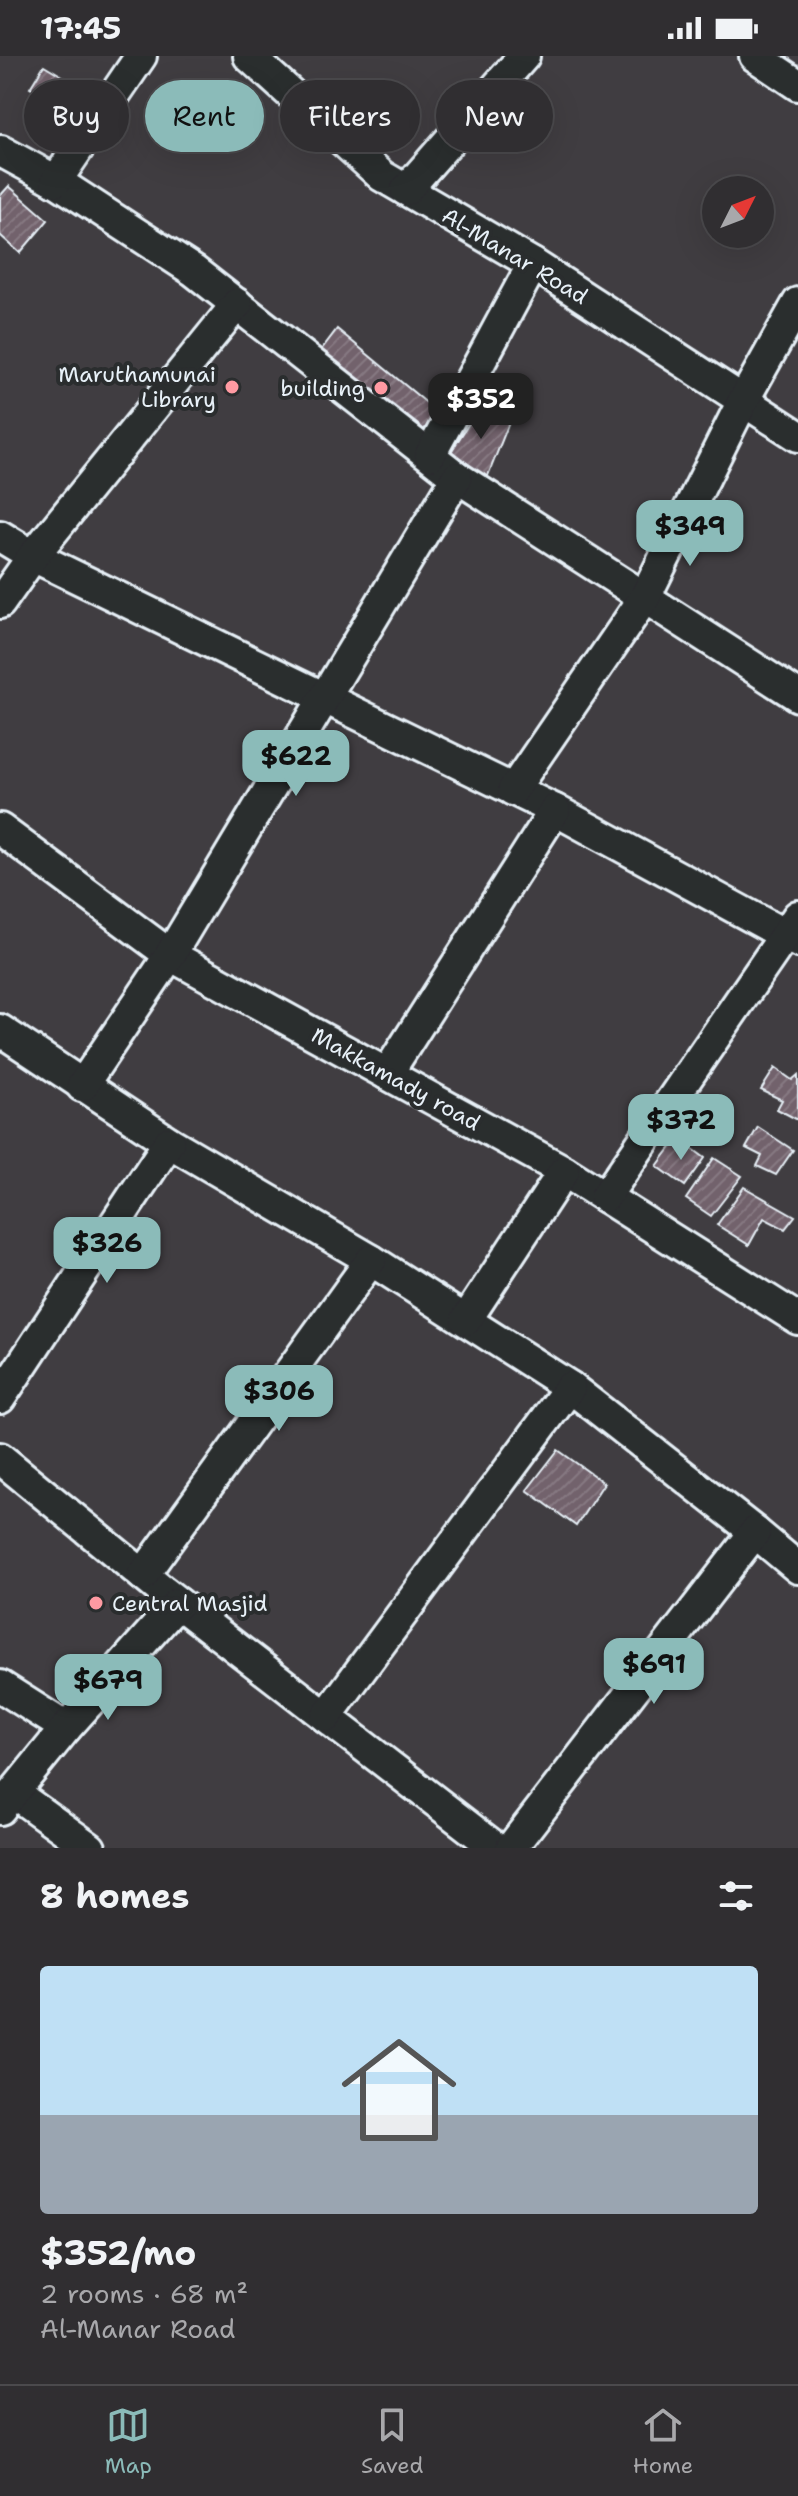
<!DOCTYPE html>
<html lang="en">
<head>
<meta charset="utf-8">
<style>
	body { margin:0; font-family:"Shantell Sans",sans-serif; background:#383639; color:#f1f3f6; height:100vh; display:flex; flex-direction:column; font-size:30px; white-space:nowrap }
	* { box-sizing:border-box; margin:0 }
	p { font-size:26px; color:#a8a8ab }
	.icon { flex:none; width:44px; height:44px; fill:none; stroke:currentColor; stroke-width:2; stroke-linecap:round; stroke-linejoin:round }
	.map { position:relative; height:1792px; overflow:hidden }
	.drawer { display:flex; flex-direction:column; background:#302e31; flex:1 }
	.drawer>* { flex:none }
	.guide { position:absolute; left:24px; top:24px; width:750px; height:72px; display:flex; gap:16px }
	.needle { width:52px; rotate:48deg }
	.controls { position:absolute; left:702px; top:120px; display:grid; gap:16px }
	.controls a { display:grid; place-items:center; width:72px; height:72px; border-radius:50%; background:#302e31; box-shadow:0 8px 32px #0002,0 0 0 2px #4b4a4d; font-size:40px }
	.price { position:absolute; translate:-50% -68px; padding:0 18px; border-radius:16px; background:#8bbbb9; color:#111; font-size:26px; line-height:52px; filter:drop-shadow(0 2px 4px #0008) }
	.price::after { content:''; position:absolute; left:50%; top:48px; width:24px; height:18px; margin-left:-12px; background:inherit; clip-path:polygon(0 0,100% 0,50% 100%) }
	.price.on { background:#222; color:#fff }
	ul { padding:0; list-style:none }
	li { display:grid; align-content:center; gap:16px; height:424px; padding:0 40px }
	li+li { border-top:2px solid #4b4a4d }
	li span { display:grid; place-items:center; height:248px; border-radius:8px; color:#555 }
	li>.icon { margin-inline-start:auto }
	span .icon { width:144px; height:144px; fill:#fffc; stroke-width:1 }
	li b { font-size:34px }
	h2 { display:flex; justify-content:space-between; align-items:center; height:96px; padding:0 40px; font-size:34px }
	.chip { padding:0 28px; border-radius:36px; background:#302e31; box-shadow:0 8px 32px #0002,0 0 0 2px #4b4a4d; font-size:28px; line-height:72px }
	.chip.on { background:#8bbbb9; color:#111 }
	.status { display:flex; justify-content:space-between; align-items:center; height:56px; padding:0 40px; background:#302e31; direction:ltr }
	.status svg { height:22px; fill:currentColor }
	.dock { display:flex; justify-content:space-around; align-items:center; height:112px; border-top:2px solid #4b4a4d; background:#302e31; font-size:22px; color:#a8a8ab }
	.dock a { display:grid; justify-items:center; gap:4px }
	.dock .on { color:#8bbbb9 }
	.map>svg:first-child { display:block }
	.building { fill:url(#building-hatch); stroke:#e8f1f8; stroke-width:2 }
	.lines { fill:none; stroke-linecap:round; stroke-linejoin:round }
	.street-casing { stroke:#e8f1f8; stroke-width:36 }
	.street { stroke:#2a2d2e; stroke-width:30 }
	.poi-dot { fill:#ff9aa2; stroke:#2a2d2e; stroke-width:3 }
	.labels { text-anchor:middle; dominant-baseline:central; stroke-width:8; stroke-linejoin:round; paint-order:stroke }
	.street-label { font-size:22px; fill:#e8f1f8; stroke:#2a2d2e }
	.poi-label { font-size:22px; fill:#e8f1f8; stroke:#2a2d2e; text-anchor:end }
</style>
</head>
<body>
<div class="status"><b>17:45</b><svg viewBox="0 0 49 12"><path d="M0 12V9h3v3zM5 12V6h3v6zM10 12V3h3v9zM15 12V0h3v12zM26 1h20v11H26zM47 4h2v5h-2z"/></svg></div>
<div class="map">
<svg width="798" height="1792" viewBox="0 0 798 1792">
	<defs>
		<pattern id="building-hatch" width="6" height="6" patternUnits="userSpaceOnUse" patternTransform="scale(2)"><rect width="6" height="6" fill="#72626c"/><path d="M-1 1l2-2M0 6l6-6M5 7l2-2" fill="none" stroke="#867982"/></pattern>
	</defs>
	<rect width="100%" height="100%" fill="#403d41"/>
	<filter id="ink" filterUnits="userSpaceOnUse"><feTurbulence type="fractalNoise" baseFrequency=".0125" numOctaves="2"/><feDisplacementMap in="SourceGraphic" scale="16" xChannelSelector="R" yChannelSelector="G"/><feConvolveMatrix kernelMatrix="1 2 1 2 8 2 1 2 1" color-interpolation-filters="sRGB"/></filter>
	<g filter="url(#ink)">
		<g class="building">
			<polygon points="44,9 84,33 69,56 30,32"/>
			<polygon points="9,130 48,164 20,197 0,179 0,140"/>
			<polygon points="337,273 446,363 428,393 315,302"/>
			<polygon points="480,350 510,364 487,422 449,399"/>
			<polygon points="775,1012 792,1024 798,1019 798,1064 777,1053 782,1044 761,1034"/>
			<polygon points="758,1071 793,1094 776,1119 757,1110 762,1100 746,1092"/>
			<polygon points="678,1082 705,1102 685,1130 657,1110"/>
			<polygon points="714,1102 742,1120 711,1160 686,1143"/>
			<polygon points="744,1131 795,1160 785,1173 764,1162 749,1189 717,1169"/>
			<polygon points="558,1394 604,1427 576,1470 527,1434"/>
		</g>
		<g class="lines">
			<defs>
				<g id="street">
					<polyline points="249,0 382,120 533,208 798,380"/>
					<polyline points="755,0 798,29"/>
					<polyline points="1,95 56,125 194,215 457,421 798,640"/>
					<polyline points="56,125 141,0"/>
					<polyline points="406,134 524,0"/>
					<polyline points="430,399 533,208"/>
					<polyline points="0,480 33,500 555,754 798,886"/>
					<polyline points="0,547 33,500 237,248"/>
					<polyline points="513,734 645,541 743,345 798,247"/>
					<polyline points="0,773 170,899 564,1115 798,1263"/>
					<polyline points="0,974 169,1086 371,1204 570,1331 755,1476 798,1512"/>
					<polyline points="387,1018 555,754"/>
					<polyline points="82,1030 170,899 457,421"/>
					<polyline points="605,1141 798,860"/>
					<polyline points="466,1264 564,1115"/>
					<polyline points="0,1342 169,1086"/>
					<polyline points="0,1402 160,1533 496,1792"/>
					<polyline points="143,1519 371,1204"/>
					<polyline points="0,1630 66,1672"/>
					<polyline points="326,1661 570,1331"/>
					<polyline points="14,1737 90,1792"/>
					<polyline points="0,1753 66,1672 178,1547"/>
					<polyline points="511,1792 755,1476"/>
				</g>
			</defs>
			<use href="#street" class="street-casing"/>
			<use href="#street" class="street"/>
		</g>
	</g>
	<g class="poi-dot">
		<circle cx="232" cy="331" r="8"/>
		<circle cx="381" cy="332" r="8"/>
		<circle cx="96" cy="1547" r="8"/>
	</g>
	<g class="labels">
		<g class="street-label">
			<text transform="translate(515 200) rotate(31)">Al-Manar Road</text>
			<text transform="translate(396 1023) rotate(29)">Makkamady road</text>
		</g>
		<g class="poi-label">
			<text x="216" y="318">Maruthamunai<tspan x="216" dy="25">Library</tspan></text>
			<text x="365" y="332">building</text>
			<text x="112" y="1547" text-anchor="start">Central Masjid</text>
		</g>
	</g>
</svg>
<div class="controls">
<a><svg class="needle" viewBox="-14 -14 28 28"><path d="M0-13l5 13h-10z" fill="#e53935"/><path d="M0 13l5-13h-10z" fill="#a8a8ab"/></svg></a>
</div>
<b class="price on" style="left:481px;top:385px">$352</b>
<b class="price" style="left:690px;top:512px">$349</b>
<b class="price" style="left:296px;top:742px">$622</b>
<b class="price" style="left:681px;top:1106px">$372</b>
<b class="price" style="left:107px;top:1229px">$326</b>
<b class="price" style="left:279px;top:1377px">$306</b>
<b class="price" style="left:654px;top:1650px">$691</b>
<b class="price" style="left:108px;top:1666px">$679</b>
<div class="guide">
<a class="chip">Buy</a>
<a class="chip on">Rent</a>
<a class="chip">Filters</a>
<a class="chip">New</a>
</div>
</div>
<section class="drawer">
<h2>8 homes<svg class="icon" aria-label="filters" viewBox="0 0 24 24"><path d="M4 7h16M4 17h16"/><circle cx="9" cy="7" r="2"/><circle cx="15" cy="17" r="2"/></svg></h2>
<ul>
<li><span style="background:linear-gradient(#bfe0f5 60%,#9aa5b1 0)"><svg class="icon" aria-label="home" viewBox="0 0 24 24"><path d="M3 11l9-7 9 7M6 9v11h12V9"/></svg></span><div><b>$352/mo</b><p>2 rooms · 68 m²</p><p>Al-Manar Road</p></div></li>
</ul>
</section>
<nav class="dock">
<a class="on"><svg class="icon" aria-label="map" viewBox="0 0 24 24"><path d="M3 6l6-2 6 2 6-2v14l-6 2-6-2-6 2zM9 4v14M15 6v14"/></svg>Map</a>
<a><svg class="icon" aria-label="saved" viewBox="0 0 24 24"><path d="M7 4h10v16l-5-4-5 4z"/></svg>Saved</a>
<a><svg class="icon" aria-label="home" viewBox="0 0 24 24"><path d="M3 11l9-7 9 7M6 9v11h12V9"/></svg>Home</a>
</nav>
</body>
</html>
